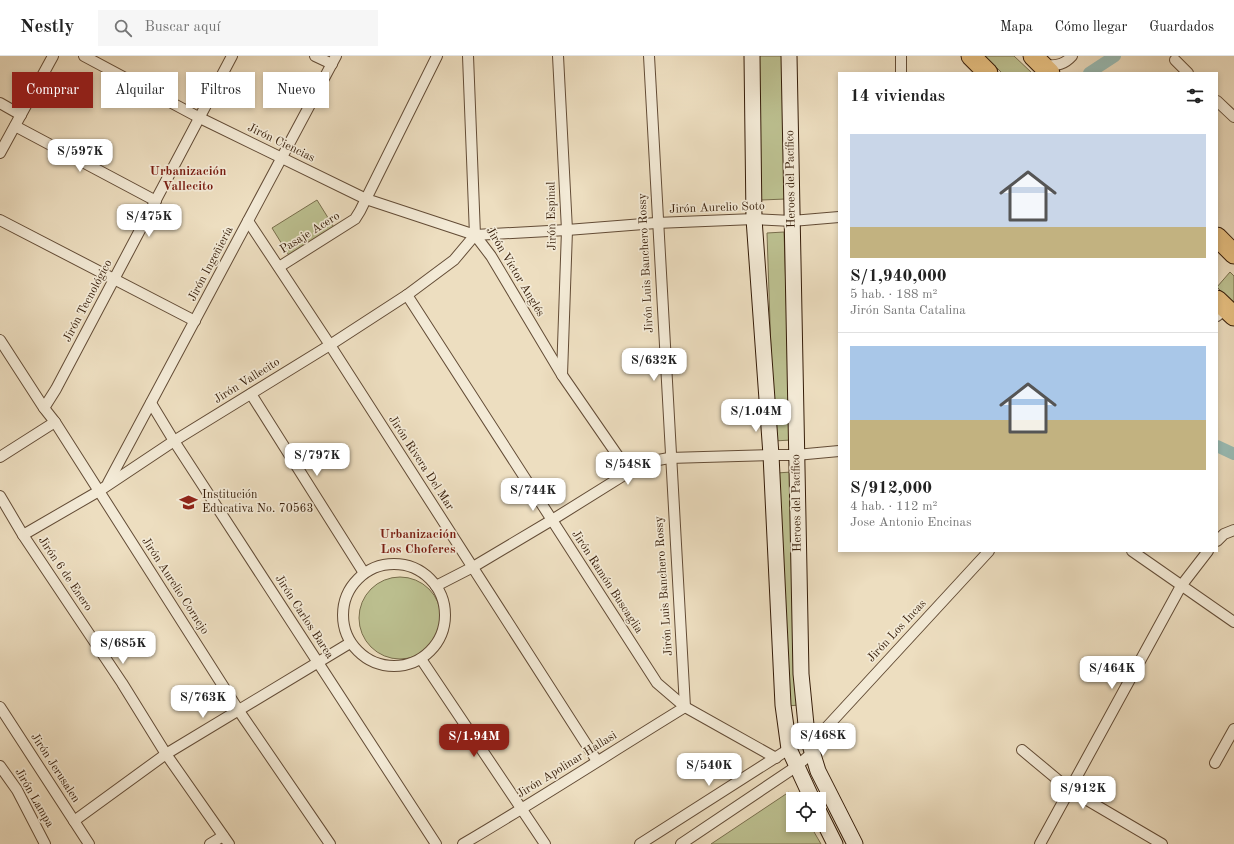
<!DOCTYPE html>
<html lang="es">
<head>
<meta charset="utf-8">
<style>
	body { margin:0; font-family:"Old Standard TT",serif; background:#f6f6f6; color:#222; height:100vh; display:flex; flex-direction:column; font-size:15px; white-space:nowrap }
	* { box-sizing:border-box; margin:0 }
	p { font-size:13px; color:#767676 }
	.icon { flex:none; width:22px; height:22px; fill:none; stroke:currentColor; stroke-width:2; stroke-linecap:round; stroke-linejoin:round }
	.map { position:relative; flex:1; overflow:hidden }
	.details { position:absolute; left:838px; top:16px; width:380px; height:480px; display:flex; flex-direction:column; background:#fff; border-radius:0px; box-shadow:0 2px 6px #0003 }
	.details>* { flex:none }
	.guide { position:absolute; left:12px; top:16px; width:380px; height:36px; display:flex; gap:8px }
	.fabs { position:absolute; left:786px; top:736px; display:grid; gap:8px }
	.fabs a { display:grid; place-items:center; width:40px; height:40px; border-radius:0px; background:#fff; box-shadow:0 2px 6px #0003; font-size:20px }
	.price { position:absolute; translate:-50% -34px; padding:0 9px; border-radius:8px; background:#fff; color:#222; font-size:13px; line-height:26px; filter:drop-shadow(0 1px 2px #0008) }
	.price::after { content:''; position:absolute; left:50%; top:24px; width:12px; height:9px; margin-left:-6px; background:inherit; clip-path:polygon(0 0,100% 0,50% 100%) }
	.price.current { background:#8f2418; color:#fff }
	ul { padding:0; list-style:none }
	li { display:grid; align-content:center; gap:8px; height:212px; padding:0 12px }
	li+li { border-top:1px solid #e0e0e0 }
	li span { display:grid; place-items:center; height:124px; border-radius:0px; color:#555 }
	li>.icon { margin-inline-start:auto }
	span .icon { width:72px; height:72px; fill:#fffc; stroke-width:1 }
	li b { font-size:17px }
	h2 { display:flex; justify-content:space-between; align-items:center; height:48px; padding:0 12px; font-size:17px }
	.tag { padding:0 14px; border-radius:0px; background:#fff; box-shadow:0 2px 6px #0003; font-size:14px; line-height:36px }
	.tag.current { background:#8f2418; color:#fff }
	header { display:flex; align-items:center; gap:24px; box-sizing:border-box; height:56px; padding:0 20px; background:#fff; border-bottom:1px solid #e0e0e0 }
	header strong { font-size:19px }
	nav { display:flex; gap:22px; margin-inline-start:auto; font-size:14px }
	.search { width:280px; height:36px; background:#f6f6f6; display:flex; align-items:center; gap:10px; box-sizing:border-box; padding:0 14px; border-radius:0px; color:#767676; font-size:15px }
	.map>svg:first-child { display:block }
	.green { fill:#bcc090; stroke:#786e4c }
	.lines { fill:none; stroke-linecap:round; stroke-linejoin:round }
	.canal { stroke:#99bcb5; stroke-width:12 }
	.street-casing { stroke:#634c36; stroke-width:12 }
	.secondary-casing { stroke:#351c08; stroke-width:17 }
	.highway-casing { stroke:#351c08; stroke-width:21 }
	.street { stroke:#f3ead6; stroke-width:10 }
	.secondary { stroke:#f3ead6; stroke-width:15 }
	.highway { stroke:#e6bf80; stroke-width:19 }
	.labels { text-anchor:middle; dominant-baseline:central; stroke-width:3.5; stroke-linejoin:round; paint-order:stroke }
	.street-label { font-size:12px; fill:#351c08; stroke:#f3ead6 }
	.poi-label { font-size:12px; fill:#351c08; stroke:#f3ead6; text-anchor:start }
	.neighbourhood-label { font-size:13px; font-weight:bold; fill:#7a1f14; stroke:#f3ead6 }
</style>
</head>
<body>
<header>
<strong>Nestly</strong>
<div class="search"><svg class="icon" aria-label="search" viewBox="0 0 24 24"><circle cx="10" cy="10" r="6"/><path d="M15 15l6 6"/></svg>Buscar aquí</div>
<nav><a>Mapa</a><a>Cómo llegar</a><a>Guardados</a></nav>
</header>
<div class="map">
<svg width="1234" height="788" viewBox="0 0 1234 788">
	<rect width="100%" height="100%" fill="#eddec0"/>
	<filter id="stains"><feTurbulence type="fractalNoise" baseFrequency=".005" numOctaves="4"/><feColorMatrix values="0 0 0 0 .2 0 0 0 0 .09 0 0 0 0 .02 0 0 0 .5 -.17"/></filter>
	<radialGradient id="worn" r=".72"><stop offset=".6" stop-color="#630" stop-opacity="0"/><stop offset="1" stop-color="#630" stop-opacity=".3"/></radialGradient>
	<g class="green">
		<polygon points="758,0 782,0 786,143 761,144"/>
		<polygon points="985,0 1014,0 1032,17 1002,17"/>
		<polygon points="317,144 335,173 290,201 272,172"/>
		<polygon points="784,176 791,384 774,385 767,177"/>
		<polygon points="1230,216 1234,220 1234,248 1217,231"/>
		<polygon points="791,416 800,649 786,650 777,417"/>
		<circle cx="400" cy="562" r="41"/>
		<polygon points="789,736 794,743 793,769 810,769 821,788 711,788"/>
	</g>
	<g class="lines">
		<g class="canal">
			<polyline points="1089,17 1115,0"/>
			<polyline points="1217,390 1234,398"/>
		</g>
		<defs>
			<g id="street">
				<polyline points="84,0 200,62 366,143 475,179 567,174 656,167 754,163 792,165 839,161"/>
				<polyline points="315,0 332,8"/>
				<polyline points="468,0 475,179 491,200 562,319 629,416"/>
				<polyline points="558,0 567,174 562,319"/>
				<path d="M 649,0 C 659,217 671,434 685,651"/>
				<polyline points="1175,4 1188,17"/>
				<path d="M 1043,10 C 1056,9 1063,10 1072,0"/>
				<polyline points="901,17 901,0"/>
				<polyline points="1217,45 1234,61"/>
				<polyline points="0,47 21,59"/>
				<polyline points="15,70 156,145"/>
				<polyline points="0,97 53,0"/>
				<polyline points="0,164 195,265"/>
				<polyline points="248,165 330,289 597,705"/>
				<polyline points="279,211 355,163 360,155 437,0"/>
				<polyline points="407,239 657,627 685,651 776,702"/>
				<polyline points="1217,260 1226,252"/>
				<polyline points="0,284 44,352 55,366 239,655 330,788"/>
				<polyline points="251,338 364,517"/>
				<polyline points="151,347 174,385 436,788"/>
				<polyline points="44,352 56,333 232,0"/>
				<polyline points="0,401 55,366"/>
				<polyline points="108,427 336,0"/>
				<polyline points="0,440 23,479 122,627 166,698 229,788"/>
				<polyline points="23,479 99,435 174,385 330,289 407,239 454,204 475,179"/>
				<polyline points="1217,485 1224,478 1234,474"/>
				<polyline points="1132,495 1234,566"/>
				<circle cx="394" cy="559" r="51"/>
				<polyline points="436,530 473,511 552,464 629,416 653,405 669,402 771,399 796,399 839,395"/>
				<polyline points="421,603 545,788"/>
				<polyline points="0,651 89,788"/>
				<polyline points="1022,694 1070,734 1162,788"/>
				<polyline points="1215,707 1234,673"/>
				<polyline points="0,710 17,734 45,788"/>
				<polyline points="74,765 166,698 350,587"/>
				<polyline points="210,788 223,780"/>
				<path d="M 463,788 C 538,744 610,697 685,651"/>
				<polyline points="640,788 789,693 807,679 825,673"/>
				<polyline points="681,788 797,710 813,696 825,673 989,495"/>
				<polyline points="1040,788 1181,530 1208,495"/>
			</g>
			<g id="secondary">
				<polyline points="752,0 754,163 771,399 783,649 789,693 812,743"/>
				<polyline points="789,0 801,618 807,679 818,715 855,788"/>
				<polyline points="819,756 835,788"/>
			</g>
			<g id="highway">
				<polyline points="971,0 988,17"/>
				<polyline points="1033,0 1050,17"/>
				<polyline points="1217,181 1234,198"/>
				<polyline points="1217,244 1234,260"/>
			</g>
		</defs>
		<use href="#street" class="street-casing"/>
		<use href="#secondary" class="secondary-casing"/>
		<use href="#highway" class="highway-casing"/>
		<use href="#street" class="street"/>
		<use href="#secondary" class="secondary"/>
		<use href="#highway" class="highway"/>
	</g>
	<defs>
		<symbol id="school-bare" viewBox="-9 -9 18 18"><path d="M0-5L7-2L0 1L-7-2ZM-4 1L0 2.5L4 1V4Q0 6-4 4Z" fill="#8f2418" stroke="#f3ead6" stroke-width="2.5" paint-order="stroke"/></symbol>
	</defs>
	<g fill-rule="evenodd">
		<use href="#school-bare" x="176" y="434" width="25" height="25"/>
	</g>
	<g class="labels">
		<g class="street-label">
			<text transform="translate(281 87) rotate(26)">Jirón Ciencias</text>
			<text transform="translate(791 123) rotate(-91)">Heroes del Pacífico</text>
			<text transform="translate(717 152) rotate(-2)">Jirón Aurelio Soto</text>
			<text transform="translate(552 160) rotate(-91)">Jirón Espinal</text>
			<text transform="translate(310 177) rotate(-32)">Pasaje Acero</text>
			<text transform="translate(646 207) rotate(-93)">Jirón Luis Banchero Rossy</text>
			<text transform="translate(211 208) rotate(-62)">Jirón Ingeñiería</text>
			<text transform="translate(515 216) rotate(59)">Jirón Víctor Anglés</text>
			<text transform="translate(88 245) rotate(-62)">Jirón Tecnológico</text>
			<text transform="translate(247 325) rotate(-32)">Jirón Vallecito</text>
			<text transform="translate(421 407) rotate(57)">Jirón Rivera Del Mar</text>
			<text transform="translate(797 447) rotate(-91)">Heroes del Pacífico</text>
			<text transform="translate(65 518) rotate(56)">Jirón 6 de Enero</text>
			<text transform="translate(607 526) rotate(57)">Jirón Ramón Buscaglia</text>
			<text transform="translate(175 530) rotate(57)">Jirón Aurelio Cornejo</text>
			<text transform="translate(664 530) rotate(-94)">Jirón Luis Banchero Rossy</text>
			<text transform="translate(304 561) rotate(57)">Jirón Carlos Barea</text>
			<text transform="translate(897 575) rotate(-47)">Jirón Los Incas</text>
			<text transform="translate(567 709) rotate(-32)">Jirón Apolinar Hallasi</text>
			<text transform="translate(55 712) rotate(57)">Jirón Jerusalen</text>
			<text transform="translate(34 742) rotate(60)">Jirón Lampa</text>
		</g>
		<g class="poi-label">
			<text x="202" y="439">Institución<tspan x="202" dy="14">Educativa No. 70563</tspan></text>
		</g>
		<g class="neighbourhood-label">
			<text x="188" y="115">Urbanización<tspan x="188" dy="15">Vallecito</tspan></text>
			<text x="418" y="478">Urbanización<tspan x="418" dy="15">Los Choferes</tspan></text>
		</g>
	</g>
	<rect width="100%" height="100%" filter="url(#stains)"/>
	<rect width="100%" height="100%" fill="url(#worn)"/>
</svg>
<div class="fabs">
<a><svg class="icon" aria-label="locate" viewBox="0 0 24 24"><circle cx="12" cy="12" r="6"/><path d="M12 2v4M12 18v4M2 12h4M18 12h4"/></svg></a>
</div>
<b class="price" style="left:80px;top:117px">S/597K</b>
<b class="price" style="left:149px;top:182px">S/475K</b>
<b class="price" style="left:654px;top:326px">S/632K</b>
<b class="price" style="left:756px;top:377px">S/1.04M</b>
<b class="price" style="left:317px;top:421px">S/797K</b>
<b class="price" style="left:628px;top:430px">S/548K</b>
<b class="price" style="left:533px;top:456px">S/744K</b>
<b class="price" style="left:123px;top:609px">S/685K</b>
<b class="price" style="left:1112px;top:634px">S/464K</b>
<b class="price" style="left:203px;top:663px">S/763K</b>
<b class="price" style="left:823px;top:701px">S/468K</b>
<b class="price current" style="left:474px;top:702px">S/1.94M</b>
<b class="price" style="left:709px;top:731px">S/540K</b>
<b class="price" style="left:1083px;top:754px">S/912K</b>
<div class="guide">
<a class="tag current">Comprar</a>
<a class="tag">Alquilar</a>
<a class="tag">Filtros</a>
<a class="tag">Nuevo</a>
</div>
<section class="details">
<h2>14 viviendas<svg class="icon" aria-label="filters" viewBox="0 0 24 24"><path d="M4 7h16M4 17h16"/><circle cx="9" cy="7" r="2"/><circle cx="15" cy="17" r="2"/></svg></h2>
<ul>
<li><span style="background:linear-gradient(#c9d6e8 75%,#c2b280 0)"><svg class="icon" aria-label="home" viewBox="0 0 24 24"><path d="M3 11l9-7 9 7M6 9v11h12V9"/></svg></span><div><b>S/1,940,000</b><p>5 hab. · 188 m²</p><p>Jirón Santa Catalina</p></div></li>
<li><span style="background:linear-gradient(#a9c7e8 60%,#c2b280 0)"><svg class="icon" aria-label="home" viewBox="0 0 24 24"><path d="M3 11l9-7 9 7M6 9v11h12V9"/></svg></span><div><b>S/912,000</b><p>4 hab. · 112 m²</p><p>Jose Antonio Encinas</p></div></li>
</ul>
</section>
</div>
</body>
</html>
